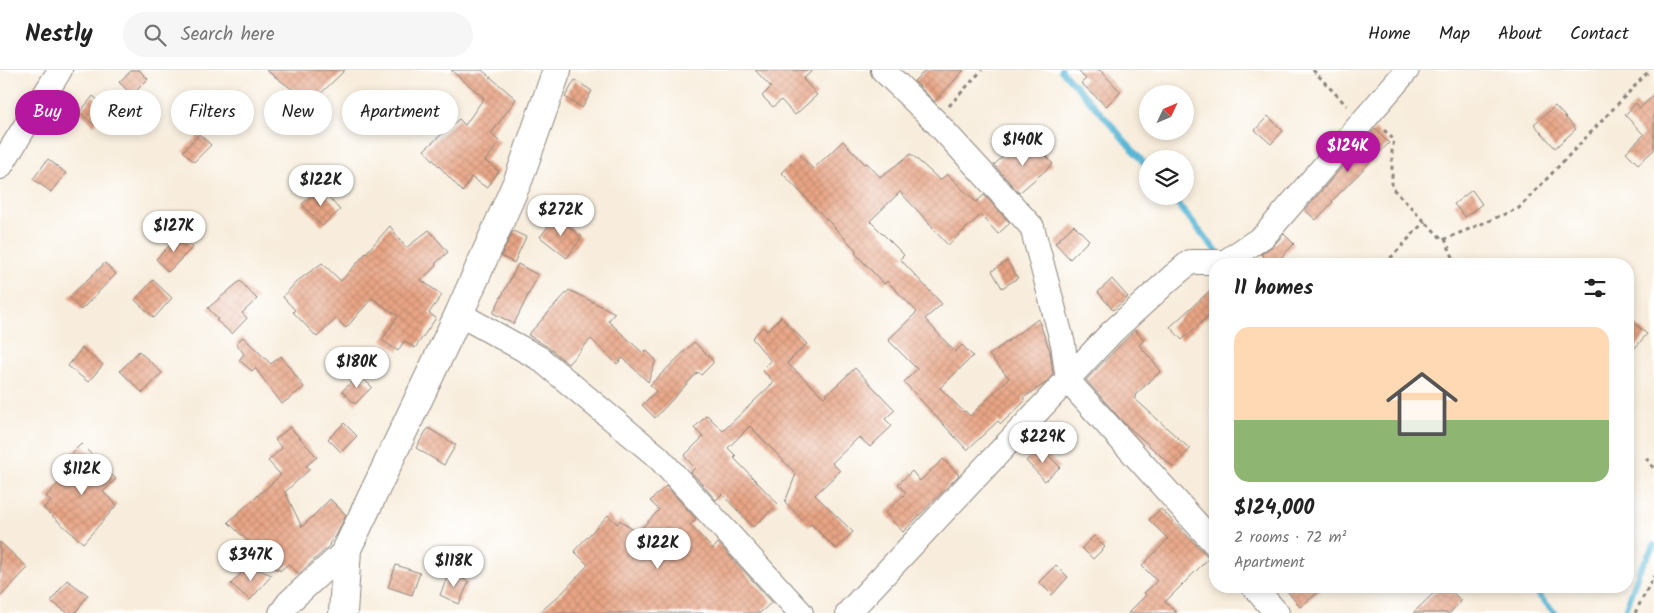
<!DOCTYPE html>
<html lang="en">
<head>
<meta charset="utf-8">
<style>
	body { margin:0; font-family:Kalam,sans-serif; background:#f6f6f6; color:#222; height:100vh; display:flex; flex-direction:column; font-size:19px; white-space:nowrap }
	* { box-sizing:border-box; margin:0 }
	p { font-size:16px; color:#767676 }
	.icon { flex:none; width:28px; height:28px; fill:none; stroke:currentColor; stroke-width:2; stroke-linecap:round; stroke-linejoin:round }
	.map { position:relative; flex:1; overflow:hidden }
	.details { position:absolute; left:1209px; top:188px; width:425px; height:335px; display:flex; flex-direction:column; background:#fff; border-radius:20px; box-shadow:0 2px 8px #0003 }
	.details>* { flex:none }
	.banner { position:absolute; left:15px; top:20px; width:475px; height:45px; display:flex; gap:10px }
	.needle { width:32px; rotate:46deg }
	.buttons { position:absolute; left:1139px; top:15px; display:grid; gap:10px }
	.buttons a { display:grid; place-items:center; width:55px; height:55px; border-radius:50%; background:#fff; box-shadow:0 2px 8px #0003; font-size:25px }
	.price { position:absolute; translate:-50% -42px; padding:0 11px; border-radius:18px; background:#fff; color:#222; font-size:16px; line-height:32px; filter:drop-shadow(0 1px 2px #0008) }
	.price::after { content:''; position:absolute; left:50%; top:30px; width:15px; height:11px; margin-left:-8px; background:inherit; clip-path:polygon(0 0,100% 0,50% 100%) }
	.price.selected { background:#b5179e; color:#fff }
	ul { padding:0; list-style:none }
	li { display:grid; align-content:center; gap:10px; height:265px; padding:0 25px }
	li+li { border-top:1px solid #e0e0e0 }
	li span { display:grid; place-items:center; height:155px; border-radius:15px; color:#555 }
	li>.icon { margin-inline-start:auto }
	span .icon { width:90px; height:90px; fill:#fffc; stroke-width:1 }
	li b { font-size:21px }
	h2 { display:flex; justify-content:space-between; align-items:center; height:60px; padding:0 25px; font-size:21px }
	.pill { padding:0 18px; border-radius:22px; background:#fff; box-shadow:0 2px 8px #0003; font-size:18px; line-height:45px }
	.pill.selected { background:#b5179e; color:#fff }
	header { display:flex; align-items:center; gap:30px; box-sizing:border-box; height:70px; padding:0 25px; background:#fff; border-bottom:1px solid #e0e0e0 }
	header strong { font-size:24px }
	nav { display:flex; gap:28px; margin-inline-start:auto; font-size:18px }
	.search { width:350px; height:45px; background:#f6f6f6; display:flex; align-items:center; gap:12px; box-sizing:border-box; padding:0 18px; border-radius:28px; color:#767676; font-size:19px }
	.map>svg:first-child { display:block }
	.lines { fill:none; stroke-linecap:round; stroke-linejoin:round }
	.stream { stroke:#57b6d5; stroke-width:6 }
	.building { fill:url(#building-cross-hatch) }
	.minor-casing { stroke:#8a847c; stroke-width:26 }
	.tertiary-casing { stroke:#8a847c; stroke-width:30 }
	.path { stroke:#8a847c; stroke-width:3; stroke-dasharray:4 4; stroke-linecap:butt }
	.minor { stroke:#fff; stroke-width:24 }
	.tertiary { stroke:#fff; stroke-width:28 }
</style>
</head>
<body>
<header>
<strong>Nestly</strong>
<div class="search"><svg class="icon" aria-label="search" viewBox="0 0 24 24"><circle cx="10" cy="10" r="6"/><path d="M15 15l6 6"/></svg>Search here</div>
<nav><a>Home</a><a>Map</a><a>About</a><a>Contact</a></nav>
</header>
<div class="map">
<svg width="1654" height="543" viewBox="0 0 1654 543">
	<defs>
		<pattern id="building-cross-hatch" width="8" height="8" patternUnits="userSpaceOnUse" patternTransform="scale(1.25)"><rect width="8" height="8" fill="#e8a485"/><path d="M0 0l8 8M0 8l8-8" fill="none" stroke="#c68d72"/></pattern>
	</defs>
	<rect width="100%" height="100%" fill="#fff"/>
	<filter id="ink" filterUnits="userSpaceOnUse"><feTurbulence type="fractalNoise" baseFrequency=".02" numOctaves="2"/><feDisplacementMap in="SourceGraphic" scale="10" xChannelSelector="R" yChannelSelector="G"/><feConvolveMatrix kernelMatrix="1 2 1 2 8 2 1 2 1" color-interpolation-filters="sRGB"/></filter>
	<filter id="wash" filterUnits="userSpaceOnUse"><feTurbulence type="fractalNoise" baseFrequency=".0096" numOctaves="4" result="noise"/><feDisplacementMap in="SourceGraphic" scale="20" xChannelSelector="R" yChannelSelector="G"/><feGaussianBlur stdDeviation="1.12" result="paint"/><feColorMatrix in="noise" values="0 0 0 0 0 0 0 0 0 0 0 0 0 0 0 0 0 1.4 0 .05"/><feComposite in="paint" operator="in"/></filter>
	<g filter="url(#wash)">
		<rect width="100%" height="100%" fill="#f8eddc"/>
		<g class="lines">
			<g class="stream">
				<polyline points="1061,0 1109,52 1148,98"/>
				<polyline points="1171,126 1221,187"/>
				<polyline points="1530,516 1555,543"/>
				<polyline points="1624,543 1639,501 1654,475"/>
			</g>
		</g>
		<g id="blocks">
			<g class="building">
				<polygon points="132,0 139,0 148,9 132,25 119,12"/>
				<polygon points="266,0 345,0 311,33"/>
				<polygon points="451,0 482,0 516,29 491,64 500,72 485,91 499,101 487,118 471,107 463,122 424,80 459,49 465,55 484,28"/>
				<polygon points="755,0 813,0 803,9 817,25 795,45 781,30 773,37 762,26 771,17"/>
				<polygon points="926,0 964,0 935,32 914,11"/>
				<polygon points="1077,0 1100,0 1121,22 1106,36 1081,13 1086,9"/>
				<polygon points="575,10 592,21 582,38 565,27"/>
				<polygon points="1654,25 1654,80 1638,94 1626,82 1644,65 1625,45 1636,33 1640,38"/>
				<polygon points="93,26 108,39 94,55 80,42"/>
				<polygon points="1555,36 1576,59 1555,78 1534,54"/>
				<polygon points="1268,46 1283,61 1271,74 1255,60"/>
				<polygon points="1375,59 1389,73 1332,131 1333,132 1316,150 1305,140"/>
				<polygon points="199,64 211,75 194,92 183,81"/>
				<polygon points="843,71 865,94 867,93 880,107 911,84 940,110 947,104 976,132 984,125 1010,153 998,164 981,145 948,175 932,158 933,157 900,122 870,151 904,185 900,189 942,234 925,249 955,282 962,275 973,286 940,318 964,342 965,341 970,346 1009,308 989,285 1038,249 1050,281 1053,304 1047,312 1023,328 1025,331 1001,354 998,351 967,380 904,312 917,299 888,270 917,242 887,211 884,214 855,183 857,181 782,103 800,85 813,99"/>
				<polygon points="1015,75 1025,86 1039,77 1053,94 1019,123 994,95"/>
				<polygon points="48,89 66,103 51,122 33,109"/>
				<polygon points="320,118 340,140 322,156 302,134"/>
				<polygon points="1472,120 1482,134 1465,147 1454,134"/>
				<polygon points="556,146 582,167 567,188 540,167"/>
				<polygon points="1074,155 1089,170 1070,189 1055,173"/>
				<polygon points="390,156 406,178 429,160 448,182 435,194 436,196 421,210 442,225 429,243 436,248 415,278 404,271 398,281 382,270 398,246 372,228 346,258 336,249 317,267 293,242 295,240 283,227 296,212 322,193 341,211"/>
				<polygon points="513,161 526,167 514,193 501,186"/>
				<polygon points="1284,164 1294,174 1275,194 1271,194 1261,184 1274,175"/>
				<polygon points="180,165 193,177 168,202 156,189"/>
				<polygon points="1007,191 1018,208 1002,218 992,201"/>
				<polygon points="105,193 116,204 81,240 69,227"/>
				<polygon points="518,194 538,205 514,254 493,243"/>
				<polygon points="1112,209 1128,227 1113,240 1098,222"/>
				<polygon points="153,210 172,228 154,248 135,230"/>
				<polygon points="240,211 257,229 242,243 247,248 232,264 216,250 218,249 208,238"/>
				<polygon points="1215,216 1215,240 1182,270 1170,257"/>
				<polygon points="569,220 615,243 608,251 643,283 646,280 656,290 648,312 623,288 617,294 591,269 568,294 548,277 528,265"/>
				<polygon points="781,247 807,274 787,293 824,327 855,298 895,340 885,349 892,356 870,377 859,367 832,393 840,401 815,425 853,462 836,479 811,454 809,457 785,432 796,404 750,356 728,378 736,386 734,388 778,434 753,457 722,424 716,430 691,402 695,398 684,386 703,367 694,358 707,345 723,361 774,312 762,300 771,291 752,268 763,257 767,261"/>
				<polygon points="1628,248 1647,264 1628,286"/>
				<polygon points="1135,260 1144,270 1139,275 1161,301 1135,325 1136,326 1134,328 1190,379 1173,397 1123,352 1086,310"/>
				<polygon points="243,267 271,294 281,286 304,317 282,334 255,298 252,301 239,290 244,284 236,273"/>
				<polygon points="694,272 713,291 713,293 701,305 698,302 655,348 642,335 656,321 650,315"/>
				<polygon points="82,278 103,295 88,312 68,296"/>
				<polygon points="139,281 162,303 143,323 120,301"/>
				<polygon points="359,305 372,317 355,334 342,321"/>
				<polygon points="344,353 357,366 341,382 328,369"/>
				<polygon points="290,357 317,387 306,396 310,399 285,422 302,457 330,429 346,445 336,466 329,474 330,475 299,504 288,494 280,501 278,498 277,500 228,452 281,405 268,391 282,378 275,370"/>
				<polygon points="428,358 456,375 444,395 416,378"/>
				<polygon points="81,374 116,409 103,422 117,435 83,473 43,438 51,431 46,426 78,393 70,385"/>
				<polygon points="1040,377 1060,397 1045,411 1026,391"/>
				<polygon points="943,389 959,405 903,462 885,443 906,423 898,414 912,401 920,411"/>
				<polygon points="666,416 696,449 690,455 713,479 718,473 772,532 760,543 539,543 563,522 588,495 574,481 608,445 617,454 620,450 637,463 659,440 650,431"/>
				<polygon points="1161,439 1209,488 1165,532 1177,543 1128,543 1146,525 1144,523 1157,511 1142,496 1168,469 1149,450"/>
				<polygon points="1094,466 1105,477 1093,489 1082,478"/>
				<polygon points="0,472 28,498 0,527"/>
				<polygon points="396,495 420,503 412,525 388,517"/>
				<polygon points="1056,495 1068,507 1052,525 1039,512"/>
				<polygon points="248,496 272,505 250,530 231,514"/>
				<polygon points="449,503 469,512 459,534 440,525"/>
				<polygon points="67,510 88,525 75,543 68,543 51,531"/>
				<polygon points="1283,516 1326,516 1300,537"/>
				<polygon points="1441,516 1447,516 1461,531 1450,543 1413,543"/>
			</g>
		</g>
	</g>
	<g filter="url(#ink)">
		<use href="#blocks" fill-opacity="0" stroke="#8a847c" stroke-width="1"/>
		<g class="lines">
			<defs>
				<g id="minor">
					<polyline points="883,0 935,51 1032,157 1063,274 1068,311 1215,474"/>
					<polyline points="0,97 60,0"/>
					<polyline points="459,244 539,288 658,387 801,543"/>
					<polyline points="1253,516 1277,543"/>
					<polyline points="281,543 289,532 347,479"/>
					<polyline points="848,543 1112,262 1172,207 1190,192 1225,192 1264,166 1407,0"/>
				</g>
				<polyline id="tertiary" points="343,543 347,479 459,244 519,108 557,0"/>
			</defs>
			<use href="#minor" class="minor-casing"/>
			<use href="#tertiary" class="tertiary-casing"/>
			<g class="path">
				<polyline points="1313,0 1347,36"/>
				<polyline points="949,36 982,0"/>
				<polyline points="1384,60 1394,70 1392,79 1392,118 1443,170 1519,138 1650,0"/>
				<polyline points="1445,169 1456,194"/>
				<polyline points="1385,194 1425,151"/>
				<polyline points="1646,388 1654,399"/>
				<polyline points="1635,543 1654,506"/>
			</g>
			<use href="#minor" class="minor"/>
			<use href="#tertiary" class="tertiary"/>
		</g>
	</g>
</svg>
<div class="buttons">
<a><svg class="needle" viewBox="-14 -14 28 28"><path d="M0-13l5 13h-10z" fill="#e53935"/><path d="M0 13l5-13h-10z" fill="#767676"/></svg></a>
<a><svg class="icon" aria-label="layers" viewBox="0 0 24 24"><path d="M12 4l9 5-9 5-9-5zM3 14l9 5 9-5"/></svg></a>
</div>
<b class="price" style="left:1023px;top:97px">$140K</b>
<b class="price selected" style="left:1348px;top:103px">$124K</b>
<b class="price" style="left:321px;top:137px">$122K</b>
<b class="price" style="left:561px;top:167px">$272K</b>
<b class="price" style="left:174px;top:183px">$127K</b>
<b class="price" style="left:357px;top:319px">$180K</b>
<b class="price" style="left:1043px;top:394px">$229K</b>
<b class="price" style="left:82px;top:426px">$112K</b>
<b class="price" style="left:658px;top:500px">$122K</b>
<b class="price" style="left:251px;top:512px">$347K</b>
<b class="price" style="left:454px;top:518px">$118K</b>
<div class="banner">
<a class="pill selected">Buy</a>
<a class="pill">Rent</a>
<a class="pill">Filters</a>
<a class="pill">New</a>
<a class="pill">Apartment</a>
</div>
<section class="details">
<h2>11 homes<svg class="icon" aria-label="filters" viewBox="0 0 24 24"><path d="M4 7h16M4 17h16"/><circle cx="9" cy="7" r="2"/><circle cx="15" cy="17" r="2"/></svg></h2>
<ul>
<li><span style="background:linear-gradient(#ffd9b3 60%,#8fb573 0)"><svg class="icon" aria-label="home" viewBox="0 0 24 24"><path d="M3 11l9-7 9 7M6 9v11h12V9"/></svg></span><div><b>$124,000</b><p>2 rooms · 72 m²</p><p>Apartment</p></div></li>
</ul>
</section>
</div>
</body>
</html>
